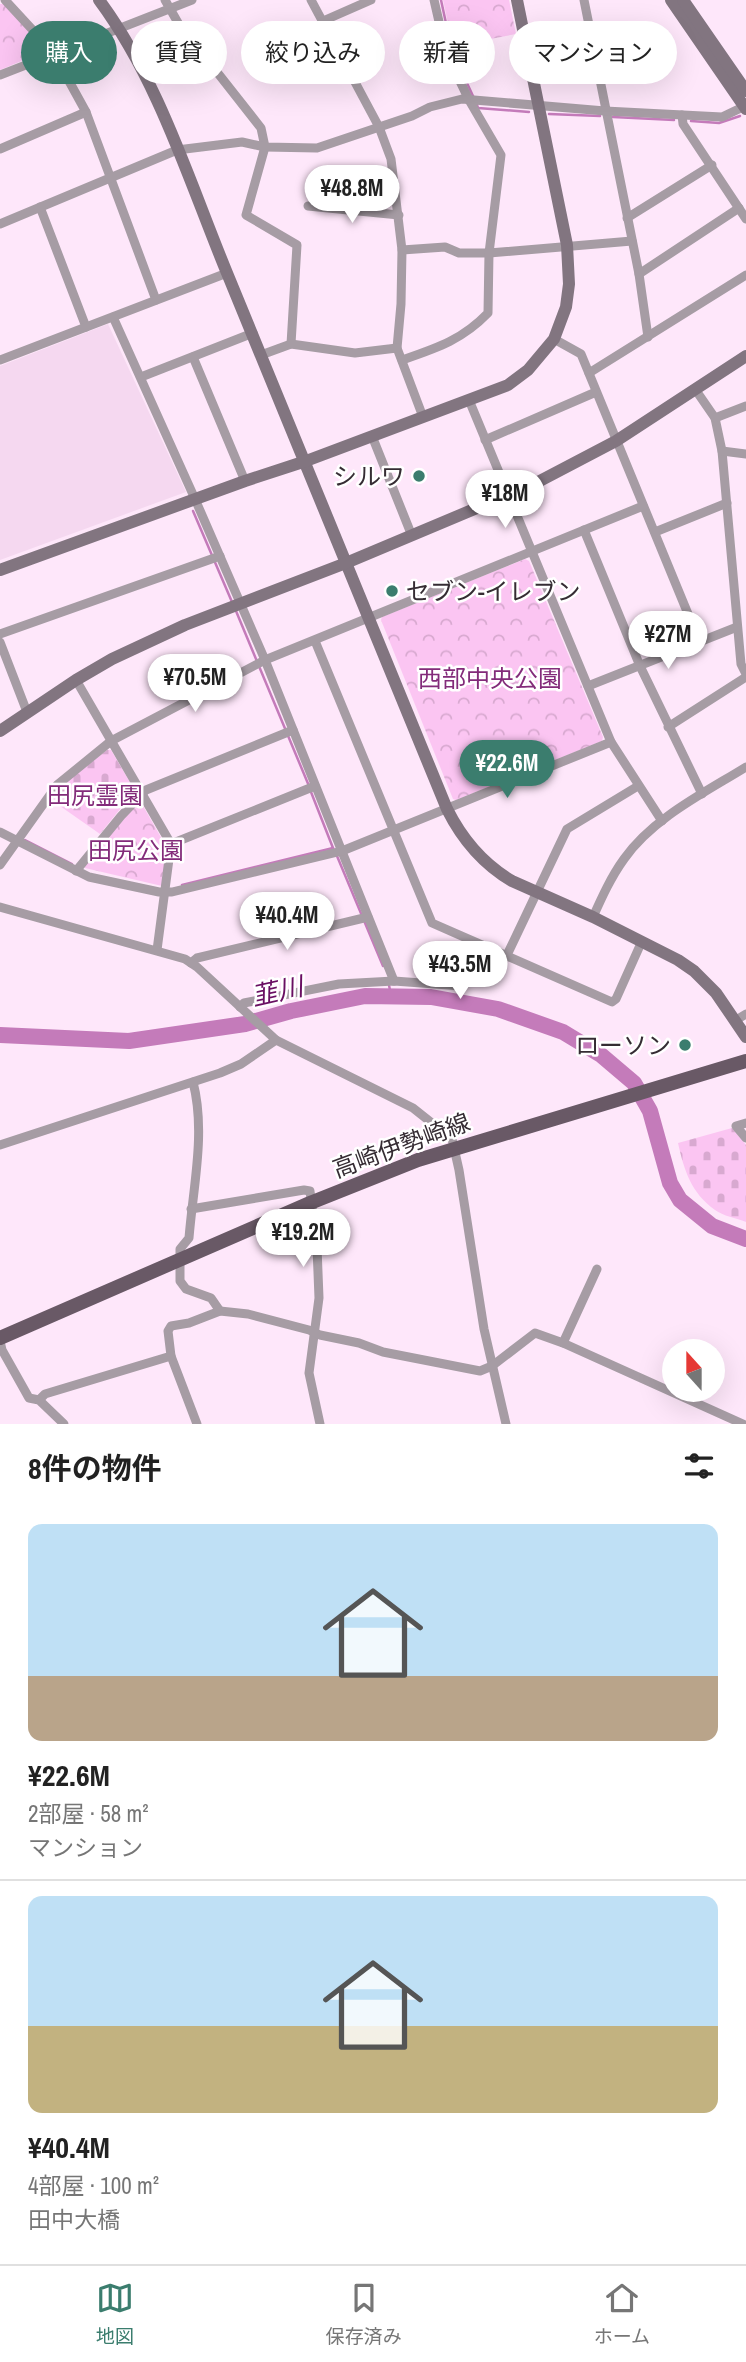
<!DOCTYPE html>
<html lang="ja">
<head>
<meta charset="utf-8">
<style>
	body { margin:0; font-family:"Archivo Narrow","Noto Sans JP",sans-serif; background:#f6f6f6; color:#222; height:100vh; display:flex; flex-direction:column; font-size:26px; white-space:nowrap }
	* { box-sizing:border-box; margin:0 }
	p { font-size:23px; color:#767676 }
	.icon { flex:none; width:38px; height:38px; fill:none; stroke:currentColor; stroke-width:2; stroke-linecap:round; stroke-linejoin:round }
	.map { position:relative; height:1424px; overflow:hidden }
	.panel { display:flex; flex-direction:column; background:#fff; flex:1 }
	.panel>* { flex:none }
	.top-card { position:absolute; left:21px; top:21px; width:705px; height:63px; display:flex; gap:14px }
	.needle { width:46px; rotate:339deg }
	.controls { position:absolute; left:662px; top:1339px; display:grid; gap:14px }
	.controls a { display:grid; place-items:center; width:63px; height:63px; border-radius:50%; background:#fff; box-shadow:0 7px 28px #0002; font-size:35px }
	.price { position:absolute; translate:-50% -60px; padding:0 16px; border-radius:24px; background:#fff; color:#222; font-size:23px; line-height:46px; filter:drop-shadow(0 2px 4px #0008) }
	.price::after { content:''; position:absolute; left:50%; top:42px; width:21px; height:16px; margin-left:-10px; background:inherit; clip-path:polygon(0 0,100% 0,50% 100%) }
	.price.active { background:#3b7d6e; color:#fff }
	ul { padding:0; list-style:none }
	li { display:grid; align-content:center; gap:14px; height:371px; padding:0 28px }
	li+li { border-top:2px solid #e0e0e0 }
	li span { display:grid; place-items:center; height:217px; border-radius:14px; color:#555 }
	li>.icon { margin-inline-start:auto }
	span .icon { width:126px; height:126px; fill:#fffc; stroke-width:1 }
	li b { font-size:30px }
	h2 { display:flex; justify-content:space-between; align-items:center; height:84px; padding:0 28px; font-size:30px }
	.chip { padding:0 24px; border-radius:32px; background:#fff; box-shadow:0 7px 28px #0002; font-size:24px; line-height:63px }
	.chip.active { background:#3b7d6e; color:#fff }
	.tab-bar { display:flex; justify-content:space-around; align-items:center; height:98px; border-top:2px solid #e0e0e0; background:#fff; font-size:19px; color:#767676 }
	.tab-bar a { display:grid; justify-items:center; gap:4px }
	.tab-bar .active { color:#3b7d6e }
	.map>svg:first-child { display:block }
	.built { fill:#f5d8f0 }
	.forest { fill:url(#forest-crowns) }
	.cemetery { fill:url(#cemetery-stones) }
	.lines { fill:none; stroke-linecap:round; stroke-linejoin:round }
	.stream { stroke:#c47bba; stroke-width:2.5 }
	.river { stroke:#c47bba; stroke-width:16 }
	.street { stroke:#a69ca4; stroke-width:9 }
	.secondary { stroke:#827580; stroke-width:12 }
	.primary { stroke:#695966; stroke-width:14 }
	.poi-dot { fill:#3b7d6e; stroke:#fff; stroke-width:2.5 }
	.labels { text-anchor:middle; dominant-baseline:central; stroke-width:5; stroke-linejoin:round; paint-order:stroke }
	.poi-label { font-size:24px; fill:#352c33; stroke:#fff; text-anchor:end }
	.park-label { font-size:24px; fill:#832b7a; stroke:#fff }
	.street-label { font-size:24px; fill:#352c33; stroke:#fff }
	.water-label { font-size:26px; font-style:italic; fill:#690e62; stroke:#fff }
</style>
</head>
<body>
<div class="map">
<svg width="746" height="1424" viewBox="0 0 746 1424">
	<defs>
		<pattern id="forest-crowns" width="20" height="18" patternUnits="userSpaceOnUse" patternTransform="scale(1.75)"><rect width="20" height="18" fill="#fbc5f2"/><path d="M2 6a3 3 0 1 1 6 0M12 15a3 3 0 1 1 6 0" fill="none" stroke="#d8a9d0"/></pattern>
		<pattern id="cemetery-stones" width="16" height="16" patternUnits="userSpaceOnUse" patternTransform="scale(1.75)"><rect width="16" height="16" fill="#fbc5f2"/><path d="M2 7V4a2 2 0 0 1 4 0v3zM10 15v-3a2 2 0 0 1 4 0v3z" fill="#d8a9d0"/></pattern>
	</defs>
	<rect width="100%" height="100%" fill="#fee7fa"/>
	<polygon class="built" points="108,324 186,492 0,560 0,366"/>
	<g class="forest">
		<polygon points="443,0 509,0 516,34 453,46"/>
		<polygon points="0,4 4,4 44,48 43,52 0,70"/>
		<polygon points="525,559 529,561 603,737 602,741 456,800 453,799 381,620 382,617"/>
		<polygon points="137,802 142,804 167,848 162,886 85,868 85,865"/>
	</g>
	<g class="cemetery">
		<polygon points="107,750 111,750 134,789 133,793 100,834 50,799 58,788"/>
		<path d="M 732,1128 L 746,1145 L 746,1222 C 736,1218 723,1216 715,1210 C 691,1193 684,1170 678,1143 Z"/>
	</g>
	<g class="lines">
		<g class="stream">
			<polyline points="441,0 452,51 473,96"/>
			<polyline points="476,102 478,108 529,112"/>
			<polyline points="549,114 600,116"/>
			<polyline points="613,117 674,120"/>
			<polyline points="691,121 719,123 740,116"/>
			<polyline points="193,511 232,602"/>
			<polyline points="236,611 309,786"/>
			<polyline points="311,792 333,848"/>
			<polyline points="25,840 72,864"/>
			<polyline points="337,856 383,966"/>
			<polyline points="182,885 333,848 334,850"/>
			<polyline points="389,985 391,996"/>
		</g>
		<polyline class="river" points="0,1035 129,1041 245,1024 291,1011 365,996 431,997 498,1009 563,1032 601,1055 634,1083 650,1111 670,1183 680,1200 712,1226 746,1239"/>
		<g class="street">
			<polyline points="5,0 53,52 86,112 156,300"/>
			<polyline points="165,0 197,56 213,67 261,128 265,147 246,215 297,245 291,344"/>
			<polyline points="311,0 379,127 391,159 402,250 401,304 397,348 423,417"/>
			<polyline points="584,0 639,274 648,337"/>
			<polyline points="323,21 371,0"/>
			<polyline points="0,75 192,0"/>
			<polyline points="682,115 683,124 746,219"/>
			<polyline points="0,149 86,112"/>
			<polyline points="308,206 399,215"/>
			<polyline points="40,207 86,327"/>
			<polyline points="627,218 712,165"/>
			<polyline points="0,224 177,150 242,142 265,147 317,148 412,116 430,107 462,99 605,111 722,117 745,106"/>
			<polyline points="402,250 445,247 459,253 489,253 632,241"/>
			<polyline points="639,274 739,208"/>
			<polyline points="113,317 195,499 265,660 394,981"/>
			<polyline points="554,339 581,354 700,643"/>
			<polyline points="261,355 291,344 355,353 397,348"/>
			<polyline points="193,357 245,481"/>
			<polyline points="0,360 227,273"/>
			<path d="M 402,360 C 437,348 462,340 488,313 L 489,253 L 501,155 L 469,100 L 446,52 L 434,0"/>
			<polyline points="589,373 746,275"/>
			<polyline points="141,377 253,333"/>
			<polyline points="695,389 715,418 722,451 741,664 746,674"/>
			<polyline points="469,400 611,742 662,821"/>
			<polyline points="715,418 746,406"/>
			<polyline points="372,436 412,536"/>
			<polyline points="485,440 596,392"/>
			<polyline points="722,451 746,454"/>
			<polyline points="584,530 640,666 702,794"/>
			<polyline points="655,532 727,503"/>
			<polyline points="0,634 220,556"/>
			<polyline points="315,641 432,923 612,1002 616,999 642,941"/>
			<polyline points="0,642 27,712"/>
			<polyline points="76,680 171,844 157,950"/>
			<polyline points="588,686 737,627"/>
			<polyline points="668,727 746,677"/>
			<polyline points="0,832 89,877 159,892 172,892 342,851 611,742"/>
			<polyline points="171,844 315,786"/>
			<polyline points="0,865 57,785 111,741 265,660 643,506"/>
			<polyline points="76,871 121,816 146,790 293,730"/>
			<polyline points="0,907 185,959 197,967 276,1040 413,1108 452,1139 459,1170 484,1329 506,1424"/>
			<path d="M 593,917 C 602,897 611,877 624,859 C 653,818 704,793 746,767"/>
			<polyline points="507,955 567,829 638,786"/>
			<polyline points="191,963 197,958 368,917"/>
			<polyline points="240,1007 244,1003 339,984 394,981 462,986 465,982 476,944"/>
			<polyline points="736,1020 746,1014"/>
			<path d="M 193,1082 C 206,1132 193,1187 189,1238 L 180,1249 L 180,1281 L 186,1289 L 211,1298 L 220,1311"/>
			<polyline points="746,1123 736,1126 746,1138"/>
			<polyline points="0,1145 220,1073 241,1064 276,1040"/>
			<polyline points="191,1209 304,1190 310,1191 317,1247 319,1298 309,1373 320,1424"/>
			<polyline points="0,1341 2,1350 29,1398 39,1400 64,1424"/>
			<polyline points="563,1343 597,1269"/>
			<polyline points="171,1356 197,1424"/>
			<polyline points="39,1400 45,1394 171,1356 168,1331 171,1326 189,1323 220,1311 248,1314 309,1330 320,1335 359,1343 383,1352 480,1371 492,1366 535,1333 563,1343 743,1424"/>
		</g>
		<g class="secondary">
			<path d="M 99,0 C 159,81 189,181 227,273 C 301,451 373,631 447,809 C 462,839 483,864 512,881 L 593,917 L 678,960 L 694,971 L 716,993 L 746,1037"/>
			<polyline points="671,0 746,109"/>
			<polyline points="683,0 746,91"/>
			<polyline points="0,570 245,481 306,461 508,385 528,370 554,339 566,307 569,284 567,245 517,0"/>
			<polyline points="0,731 76,680 112,659 185,625 346,563 534,484 616,441 746,356"/>
		</g>
		<polyline class="primary" points="0,1338 310,1203 418,1160 746,1061"/>
	</g>
	<g class="poi-dot">
		<circle cx="419" cy="476" r="7"/>
		<circle cx="392" cy="591" r="7"/>
		<circle cx="685" cy="1045" r="7"/>
	</g>
	<g class="labels">
		<g class="poi-label">
			<text x="405" y="476">シルワ</text>
			<text x="406" y="591" text-anchor="start">セブン-イレブン</text>
			<text x="671" y="1045">ローソン</text>
		</g>
		<g class="park-label">
			<text x="490" y="678">西部中央公園</text>
			<text x="95" y="795">田尻霊園</text>
			<text x="136" y="850">田尻公園</text>
		</g>
		<g class="street-label">
			<text transform="translate(401 1145) rotate(-20)">高崎伊勢崎線</text>
		</g>
		<g class="water-label">
			<text transform="translate(277 991) rotate(-13)">韮川</text>
		</g>
	</g>
</svg>
<div class="controls">
<a><svg class="needle" viewBox="-14 -14 28 28"><path d="M0-13l5 13h-10z" fill="#e53935"/><path d="M0 13l5-13h-10z" fill="#767676"/></svg></a>
</div>
<b class="price" style="left:352px;top:225px">¥48.8M</b>
<b class="price" style="left:505px;top:530px">¥18M</b>
<b class="price" style="left:668px;top:671px">¥27M</b>
<b class="price" style="left:195px;top:714px">¥70.5M</b>
<b class="price active" style="left:507px;top:800px">¥22.6M</b>
<b class="price" style="left:287px;top:952px">¥40.4M</b>
<b class="price" style="left:460px;top:1001px">¥43.5M</b>
<b class="price" style="left:303px;top:1269px">¥19.2M</b>
<div class="top-card">
<a class="chip active">購入</a>
<a class="chip">賃貸</a>
<a class="chip">絞り込み</a>
<a class="chip">新着</a>
<a class="chip">マンション</a>
</div>
</div>
<section class="panel">
<h2>8件の物件<svg class="icon" aria-label="filters" viewBox="0 0 24 24"><path d="M4 7h16M4 17h16"/><circle cx="9" cy="7" r="2"/><circle cx="15" cy="17" r="2"/></svg></h2>
<ul>
<li><span style="background:linear-gradient(#bfe0f5 70%,#b9a48a 0)"><svg class="icon" aria-label="home" viewBox="0 0 24 24"><path d="M3 11l9-7 9 7M6 9v11h12V9"/></svg></span><div><b>¥22.6M</b><p>2部屋 · 58 m²</p><p>マンション</p></div></li>
<li><span style="background:linear-gradient(#bfe0f5 60%,#c2b280 0)"><svg class="icon" aria-label="home" viewBox="0 0 24 24"><path d="M3 11l9-7 9 7M6 9v11h12V9"/></svg></span><div><b>¥40.4M</b><p>4部屋 · 100 m²</p><p>田中大橋</p></div></li>
</ul>
</section>
<nav class="tab-bar">
<a class="active"><svg class="icon" aria-label="map" viewBox="0 0 24 24"><path d="M3 6l6-2 6 2 6-2v14l-6 2-6-2-6 2zM9 4v14M15 6v14"/></svg>地図</a>
<a><svg class="icon" aria-label="saved" viewBox="0 0 24 24"><path d="M7 4h10v16l-5-4-5 4z"/></svg>保存済み</a>
<a><svg class="icon" aria-label="home" viewBox="0 0 24 24"><path d="M3 11l9-7 9 7M6 9v11h12V9"/></svg>ホーム</a>
</nav>
</body>
</html>
